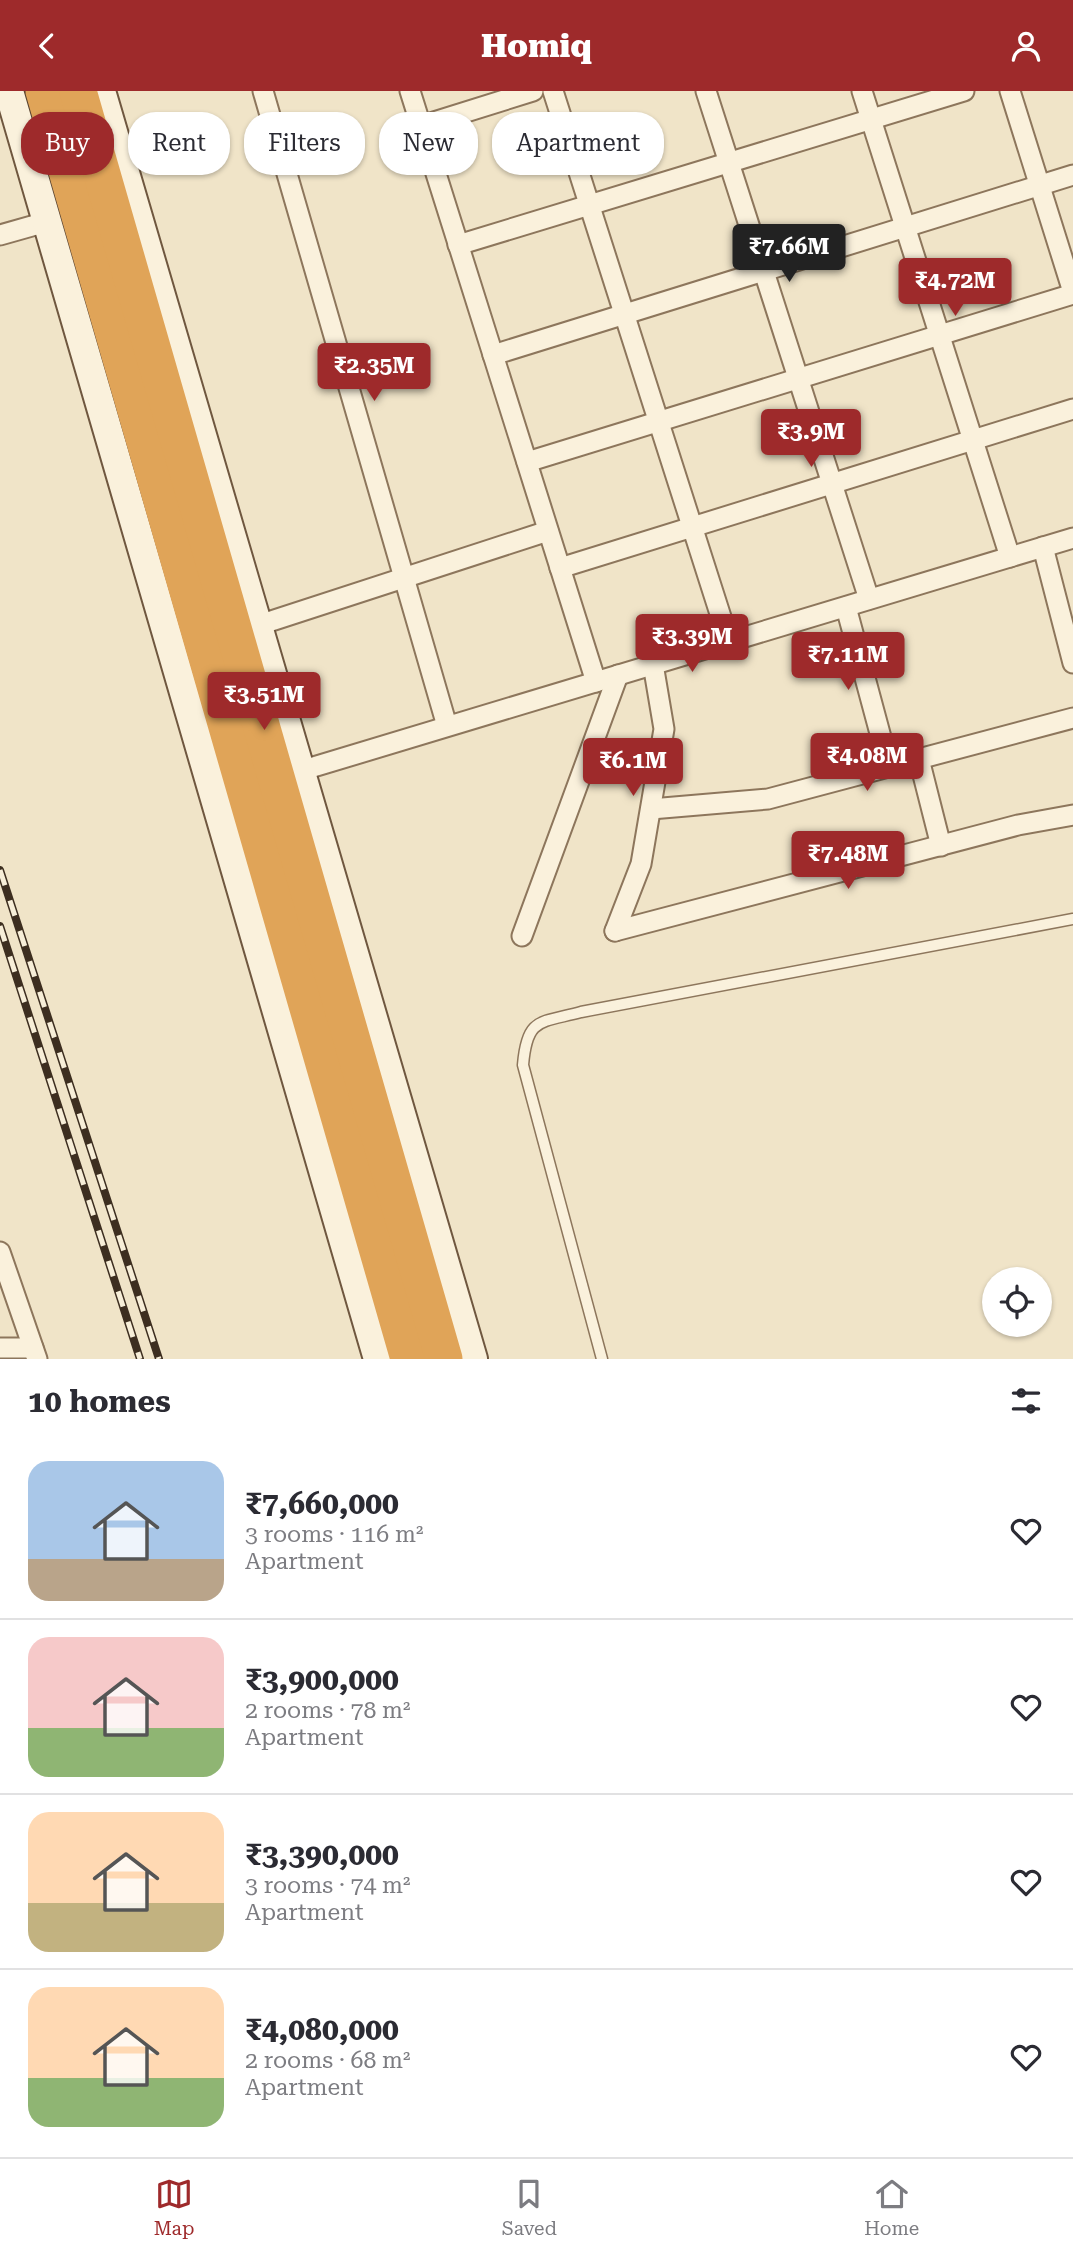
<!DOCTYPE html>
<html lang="en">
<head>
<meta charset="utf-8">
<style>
	body { margin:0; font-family:"Roboto Serif",serif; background:#f2f2f3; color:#2b2b33; height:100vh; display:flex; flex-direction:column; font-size:26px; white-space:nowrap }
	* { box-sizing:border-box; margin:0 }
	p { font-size:23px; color:#7c7c81 }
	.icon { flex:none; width:38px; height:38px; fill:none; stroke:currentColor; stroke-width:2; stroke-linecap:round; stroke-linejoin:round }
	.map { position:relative; height:1268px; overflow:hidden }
	.drawer { display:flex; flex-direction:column; background:#fff; flex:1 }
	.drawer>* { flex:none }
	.banner { position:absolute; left:21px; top:21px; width:700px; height:63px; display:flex; gap:14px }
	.tools { position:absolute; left:982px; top:1176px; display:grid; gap:14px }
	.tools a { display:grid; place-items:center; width:70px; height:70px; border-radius:50%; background:#fff; box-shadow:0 2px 5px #0004; font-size:35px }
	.price { position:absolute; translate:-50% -60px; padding:0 16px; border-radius:7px; background:#9e2a2b; color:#fff; font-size:23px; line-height:46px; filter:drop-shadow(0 2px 4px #0008) }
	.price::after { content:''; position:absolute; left:50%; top:42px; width:21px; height:16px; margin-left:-10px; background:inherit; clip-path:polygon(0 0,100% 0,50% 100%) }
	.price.on { background:#222; color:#fff }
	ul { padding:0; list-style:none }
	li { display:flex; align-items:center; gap:21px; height:175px; padding:0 28px }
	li+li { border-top:2px solid #e1e1e2 }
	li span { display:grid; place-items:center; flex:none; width:196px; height:140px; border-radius:21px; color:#555 }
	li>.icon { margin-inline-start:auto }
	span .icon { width:84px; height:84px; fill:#fffc; stroke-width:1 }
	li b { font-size:30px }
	h2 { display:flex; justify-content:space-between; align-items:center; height:84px; padding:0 28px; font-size:30px }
	.tag { padding:0 24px; border-radius:28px; background:#fff; box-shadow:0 2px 5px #0004; font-size:24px; line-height:63px }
	.tag.on { background:#9e2a2b; color:#fff }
	header { display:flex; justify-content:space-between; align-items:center; height:91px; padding:0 28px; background:#9e2a2b; color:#fff; font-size:32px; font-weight:800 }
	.tab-bar { display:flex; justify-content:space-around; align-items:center; height:98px; border-top:2px solid #e1e1e2; background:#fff; font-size:19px; color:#7c7c81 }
	.tab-bar a { display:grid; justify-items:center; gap:4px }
	.tab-bar .on { color:#9e2a2b }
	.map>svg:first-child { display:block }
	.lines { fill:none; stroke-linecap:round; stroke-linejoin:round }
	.lane-casing { stroke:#8d765c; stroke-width:13 }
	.street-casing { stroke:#8d765c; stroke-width:23 }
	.secondary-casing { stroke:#6f573f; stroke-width:32 }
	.highway-casing { stroke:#5b4430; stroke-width:40 }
	.lane { stroke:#faf1dc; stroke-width:10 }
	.street { stroke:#faf1dc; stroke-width:19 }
	.secondary { stroke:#faf1dc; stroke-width:28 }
	.highway { stroke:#e0a458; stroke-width:37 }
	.rail-casing { stroke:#3d2e20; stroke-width:8 }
	.rail { stroke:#f7eed8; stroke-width:5; stroke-dasharray:16; stroke-linecap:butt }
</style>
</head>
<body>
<header><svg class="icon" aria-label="back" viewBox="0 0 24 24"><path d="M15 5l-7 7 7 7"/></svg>Homiq<svg class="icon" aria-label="person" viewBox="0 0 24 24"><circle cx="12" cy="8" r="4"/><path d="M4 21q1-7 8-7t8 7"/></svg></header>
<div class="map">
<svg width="1073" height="1268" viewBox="0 0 1073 1268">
	<rect width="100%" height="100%" fill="#f0e4c8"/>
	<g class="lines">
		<defs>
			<path id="lane" d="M 602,1268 L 523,974 C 527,926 540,932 581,921 L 1073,828"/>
			<g id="street">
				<polyline points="263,0 447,635"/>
				<polyline points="410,0 596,591"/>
				<polyline points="553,0 729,551"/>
				<polyline points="706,0 869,508"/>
				<polyline points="862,0 1010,466"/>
				<polyline points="1010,0 1073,201"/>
				<polyline points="421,35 533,0"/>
				<polyline points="0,144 46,131"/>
				<polyline points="458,154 964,0"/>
				<polyline points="493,264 1073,84"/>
				<polyline points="527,371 1073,203"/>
				<polyline points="1043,456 1073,572"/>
				<polyline points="560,477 1073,318"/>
				<polyline points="846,516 889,676"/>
				<polyline points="259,534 548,440"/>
				<polyline points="919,668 941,755"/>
				<polyline points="300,680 1073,447"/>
				<polyline points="651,718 768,708 1073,627"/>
				<polyline points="615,840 1018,734 1073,724"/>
				<polyline points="615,840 641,773 664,638 653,573"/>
				<polyline points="522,845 618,584"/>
				<polyline points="0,1161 37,1268"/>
				<polyline points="0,1257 33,1257"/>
			</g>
			<g id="secondary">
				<polyline points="9,0 378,1268"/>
				<polyline points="101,0 473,1268"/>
			</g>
			<g id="highway">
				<polyline points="44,0 409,1268"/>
				<polyline points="78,0 444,1268"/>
			</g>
		</defs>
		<use href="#lane" class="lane-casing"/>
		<use href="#street" class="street-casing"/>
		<use href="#secondary" class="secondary-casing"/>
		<use href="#highway" class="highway-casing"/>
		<use href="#lane" class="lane"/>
		<use href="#street" class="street"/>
		<use href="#secondary" class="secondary"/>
		<use href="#highway" class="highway"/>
		<defs>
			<g id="rail">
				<polyline points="0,779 159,1268"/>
				<polyline points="0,835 140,1268"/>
			</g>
		</defs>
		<use href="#rail" class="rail-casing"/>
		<use href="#rail" class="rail"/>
	</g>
</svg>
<div class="tools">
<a><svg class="icon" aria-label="locate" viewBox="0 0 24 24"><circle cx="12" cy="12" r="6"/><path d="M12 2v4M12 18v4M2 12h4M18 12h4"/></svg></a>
</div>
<b class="price on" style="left:789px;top:193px">₹7.66M</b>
<b class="price" style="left:955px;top:227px">₹4.72M</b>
<b class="price" style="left:374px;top:312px">₹2.35M</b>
<b class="price" style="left:811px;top:378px">₹3.9M</b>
<b class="price" style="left:692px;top:583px">₹3.39M</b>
<b class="price" style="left:848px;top:601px">₹7.11M</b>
<b class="price" style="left:264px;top:641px">₹3.51M</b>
<b class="price" style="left:867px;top:702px">₹4.08M</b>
<b class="price" style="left:633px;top:707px">₹6.1M</b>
<b class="price" style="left:848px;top:800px">₹7.48M</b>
<div class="banner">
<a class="tag on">Buy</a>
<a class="tag">Rent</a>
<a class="tag">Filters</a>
<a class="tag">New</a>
<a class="tag">Apartment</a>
</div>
</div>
<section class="drawer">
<h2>10 homes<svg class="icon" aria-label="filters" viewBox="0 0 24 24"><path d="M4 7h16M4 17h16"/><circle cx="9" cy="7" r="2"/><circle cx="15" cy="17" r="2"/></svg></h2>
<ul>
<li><span style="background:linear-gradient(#a9c7e8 70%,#b9a48a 0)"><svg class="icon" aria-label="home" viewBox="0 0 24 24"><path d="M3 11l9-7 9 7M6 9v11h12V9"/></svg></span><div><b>₹7,660,000</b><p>3 rooms · 116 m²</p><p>Apartment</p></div><svg class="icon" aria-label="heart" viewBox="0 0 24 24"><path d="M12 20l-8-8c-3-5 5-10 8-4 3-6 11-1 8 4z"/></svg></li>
<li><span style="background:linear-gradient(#f6c9c9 65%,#8fb573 0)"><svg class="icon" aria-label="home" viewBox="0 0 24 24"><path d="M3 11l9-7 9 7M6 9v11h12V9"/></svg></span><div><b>₹3,900,000</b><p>2 rooms · 78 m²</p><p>Apartment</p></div><svg class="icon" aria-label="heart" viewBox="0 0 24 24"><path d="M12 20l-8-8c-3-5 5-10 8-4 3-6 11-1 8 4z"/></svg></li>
<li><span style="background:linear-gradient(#ffd9b3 65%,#c2b280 0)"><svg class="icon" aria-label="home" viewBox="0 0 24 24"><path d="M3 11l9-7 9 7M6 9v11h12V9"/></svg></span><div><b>₹3,390,000</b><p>3 rooms · 74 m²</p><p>Apartment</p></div><svg class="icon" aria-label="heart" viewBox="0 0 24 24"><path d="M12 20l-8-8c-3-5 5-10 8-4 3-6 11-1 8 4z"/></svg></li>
<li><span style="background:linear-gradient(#ffd9b3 65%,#8fb573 0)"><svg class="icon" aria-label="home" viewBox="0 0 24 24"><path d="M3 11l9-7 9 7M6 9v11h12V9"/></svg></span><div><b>₹4,080,000</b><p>2 rooms · 68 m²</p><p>Apartment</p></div><svg class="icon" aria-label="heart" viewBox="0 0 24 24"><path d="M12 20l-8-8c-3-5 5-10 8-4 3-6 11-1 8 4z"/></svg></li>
</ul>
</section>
<nav class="tab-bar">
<a class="on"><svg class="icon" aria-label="map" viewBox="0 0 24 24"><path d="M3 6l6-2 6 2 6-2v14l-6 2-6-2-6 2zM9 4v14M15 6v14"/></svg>Map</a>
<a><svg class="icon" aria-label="saved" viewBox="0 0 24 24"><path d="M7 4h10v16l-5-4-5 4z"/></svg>Saved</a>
<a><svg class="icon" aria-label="home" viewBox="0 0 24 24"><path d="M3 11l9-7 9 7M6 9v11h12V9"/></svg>Home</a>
</nav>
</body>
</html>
